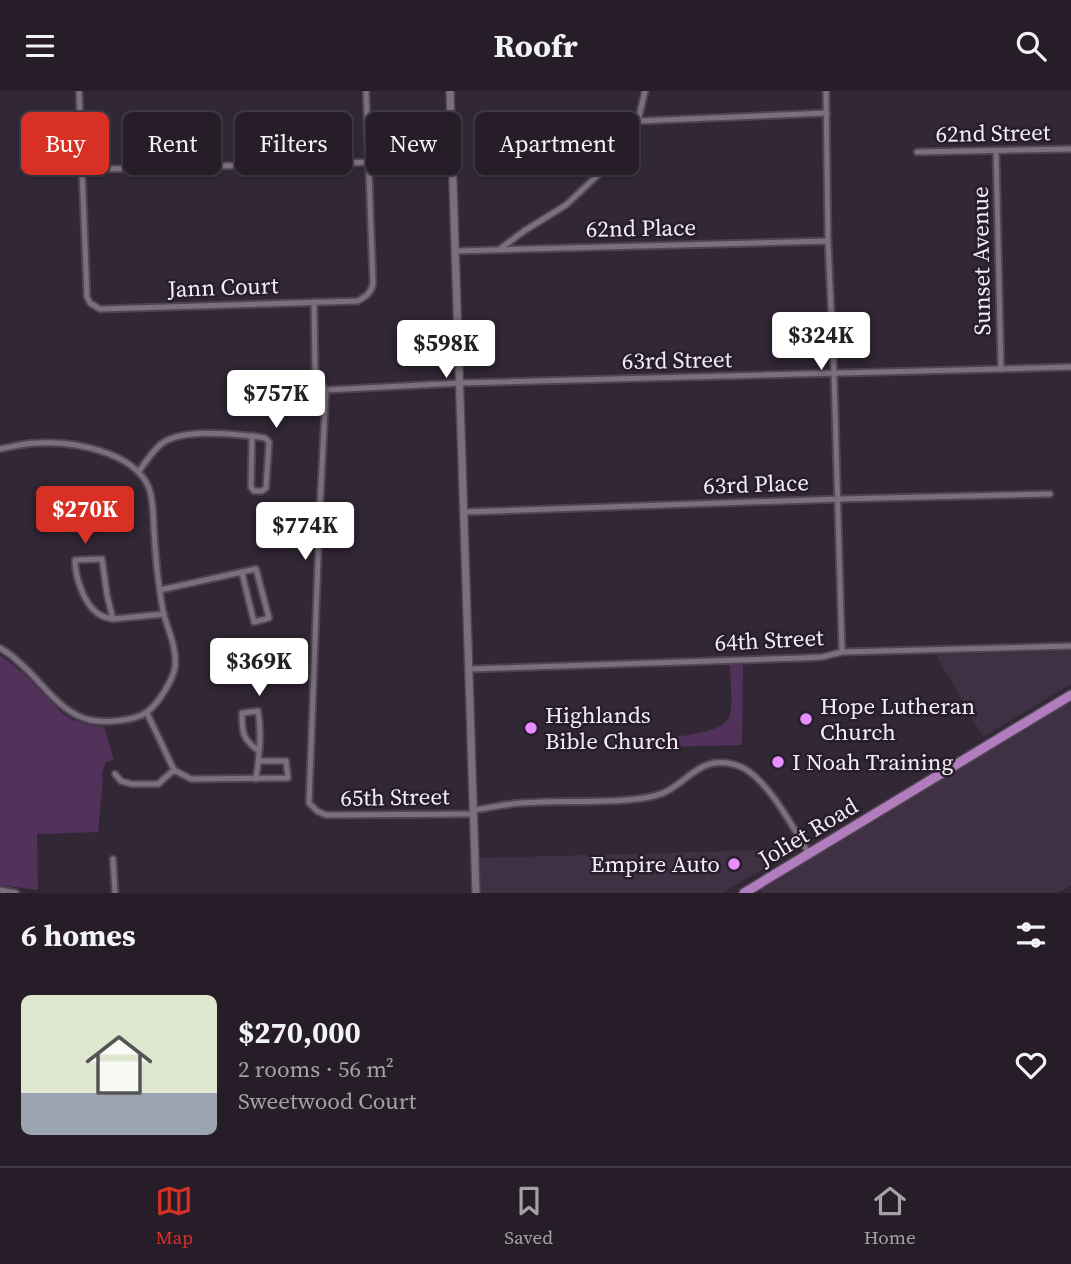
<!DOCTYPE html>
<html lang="en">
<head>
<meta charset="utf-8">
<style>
	body { margin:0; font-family:"Source Serif 4",serif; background:#2e2630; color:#f1f3f6; height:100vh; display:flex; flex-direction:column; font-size:26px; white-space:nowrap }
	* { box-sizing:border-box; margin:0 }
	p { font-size:23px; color:#a4a2a8 }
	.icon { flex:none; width:38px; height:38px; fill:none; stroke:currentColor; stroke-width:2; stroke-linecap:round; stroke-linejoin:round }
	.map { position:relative; height:802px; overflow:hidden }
	.details { display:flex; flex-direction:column; background:#261d28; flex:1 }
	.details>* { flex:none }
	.guide { position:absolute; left:21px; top:21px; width:700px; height:63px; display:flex; gap:14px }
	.price { position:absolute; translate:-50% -60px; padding:0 16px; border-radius:7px; background:#fff; color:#222; font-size:23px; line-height:46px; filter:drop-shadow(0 2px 4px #0008) }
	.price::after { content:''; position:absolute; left:50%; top:42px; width:21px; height:16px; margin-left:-10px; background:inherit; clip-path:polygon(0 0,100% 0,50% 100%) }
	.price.current { background:#d93025; color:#fff }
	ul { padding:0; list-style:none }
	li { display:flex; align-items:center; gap:21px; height:175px; padding:0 21px }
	li span { display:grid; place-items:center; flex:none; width:196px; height:140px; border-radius:10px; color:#555 }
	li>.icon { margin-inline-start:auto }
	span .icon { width:84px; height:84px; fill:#fffc; stroke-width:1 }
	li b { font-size:30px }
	h2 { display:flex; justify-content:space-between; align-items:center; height:84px; padding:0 21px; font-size:30px }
	.chip { padding:0 24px; border-radius:10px; background:#261d28; box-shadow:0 2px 5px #0004,0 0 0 2px #423b45; font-size:24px; line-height:63px }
	.chip.current { background:#d93025; color:#fff }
	header { display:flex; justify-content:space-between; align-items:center; height:91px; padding:0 21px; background:#261d28; font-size:32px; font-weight:700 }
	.tabs { display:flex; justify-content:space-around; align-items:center; height:98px; border-top:2px solid #423b45; background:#261d28; font-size:19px; color:#a4a2a8 }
	.tabs a { display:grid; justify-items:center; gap:4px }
	.tabs .current { color:#d93025 }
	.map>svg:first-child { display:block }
	.built { fill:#3f3043 }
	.green { fill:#52315a }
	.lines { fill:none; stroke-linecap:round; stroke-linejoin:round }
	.minor-casing { stroke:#4e4550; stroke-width:9 }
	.tertiary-casing { stroke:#4e4550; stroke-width:10 }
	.primary-casing { stroke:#4e4550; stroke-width:12 }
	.minor { stroke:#7b6e7e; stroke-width:5 }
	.tertiary { stroke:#7b6e7e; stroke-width:7 }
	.primary { stroke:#b17dbe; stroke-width:9 }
	.poi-dot { fill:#e98efe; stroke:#281d2b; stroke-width:2.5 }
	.labels { text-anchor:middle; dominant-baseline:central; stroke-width:5; stroke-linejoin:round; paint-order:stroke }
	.street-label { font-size:23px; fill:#f4edf6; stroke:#281d2b }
	.poi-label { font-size:23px; fill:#f4edf6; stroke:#281d2b; text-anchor:start }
</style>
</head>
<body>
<header><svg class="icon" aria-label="menu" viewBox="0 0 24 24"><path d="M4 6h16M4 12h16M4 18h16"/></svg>Roofr<svg class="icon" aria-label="search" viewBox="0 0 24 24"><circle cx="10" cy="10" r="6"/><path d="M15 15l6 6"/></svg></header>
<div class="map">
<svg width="1071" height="802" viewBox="0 0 1071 802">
	<rect width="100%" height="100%" fill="#322735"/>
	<g class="built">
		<polygon points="1071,560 1071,593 983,646 936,564"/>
		<polygon points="1071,610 1071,795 1057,802 762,802 759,797"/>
		<polygon points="795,758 723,802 480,802 478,767"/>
	</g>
	<g class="green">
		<polygon points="0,564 23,582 61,621 71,628 88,634 104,636 114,669 106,671 102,682 103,688 98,741 37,743 38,799 0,794"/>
		<path d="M 743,573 L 742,654 L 621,657 L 621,647 C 643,647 723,649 730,624 C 733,613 730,586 730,574 Z"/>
	</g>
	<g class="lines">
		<defs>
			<g id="minor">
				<path d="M 79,0 L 87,206 L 90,212 L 100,218 L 358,210 C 366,205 371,202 373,193 L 366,0"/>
				<polyline points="826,0 828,150 834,283 842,561"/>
				<polyline points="638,30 827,22"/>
				<polyline points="996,60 1001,278"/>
				<polyline points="917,61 1071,58"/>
				<polyline points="28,80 453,69"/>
				<polyline points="501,157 524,140 566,114 599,83 615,59 638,30 645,0"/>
				<polyline points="456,160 828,150"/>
				<polyline points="314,211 315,278 317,286 326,299 320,414 309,712 317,720 326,724 474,723"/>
				<polyline points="326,299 460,292 1071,276"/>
				<polygon points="252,345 265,347 269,351 266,397 262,400 254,400 251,396"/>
				<path d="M 0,358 C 12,356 24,352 37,352 C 72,350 134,360 149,397 C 154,411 153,426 154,440 C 155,456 156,471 158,487 C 160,500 161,512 164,524 C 169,541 177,558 175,576 C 173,589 158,613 147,621 C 135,630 105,632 90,629 C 60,622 43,592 21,573 C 15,567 7,561 0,557"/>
				<path d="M 139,380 C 145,372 152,361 160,354 C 180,337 227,343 252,345"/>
				<polyline points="464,421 839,408 1050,403"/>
				<polyline points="160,499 256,478 269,527 254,531 242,482"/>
				<path d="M 113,528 C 107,527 101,525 97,522 C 83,511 75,485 75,469 L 102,468 L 107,504 L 113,528 L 164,523"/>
				<polyline points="469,578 801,567 822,566 842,561 1071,555"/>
				<polyline points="147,622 174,679"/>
				<polyline points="115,683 121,690 132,693 158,693 174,679 191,688 288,687 286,670 259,670"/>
				<path d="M 256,688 C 259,666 262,642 258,620 L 242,622 C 242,641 242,648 259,660"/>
				<path d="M 474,719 C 489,717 505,713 521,712 C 563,708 613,714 654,705 C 686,698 696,662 736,674 C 765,682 794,738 809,763"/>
				<polyline points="113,768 115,802"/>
				<polyline points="0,799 16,802"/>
			</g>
			<polyline id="tertiary" points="450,0 476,802"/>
			<polyline id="primary" points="744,802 1071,604"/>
		</defs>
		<use href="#minor" class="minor-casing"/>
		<use href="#tertiary" class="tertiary-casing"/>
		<use href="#primary" class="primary-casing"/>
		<use href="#minor" class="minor"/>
		<use href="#tertiary" class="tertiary"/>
		<use href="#primary" class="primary"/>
	</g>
	<g class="poi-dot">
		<circle cx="806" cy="628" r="7"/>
		<circle cx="531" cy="637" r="7"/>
		<circle cx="778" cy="671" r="7"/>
		<circle cx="734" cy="773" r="7"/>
	</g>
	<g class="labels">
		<g class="street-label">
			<text transform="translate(993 42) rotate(-1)">62nd Street</text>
			<text transform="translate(641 137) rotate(-1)">62nd Place</text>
			<text transform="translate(981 170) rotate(-91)">Sunset Avenue</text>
			<text transform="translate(223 196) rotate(-2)">Jann Court</text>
			<text transform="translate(677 269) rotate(-1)">63rd Street</text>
			<text transform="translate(756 393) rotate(-2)">63rd Place</text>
			<text transform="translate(769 549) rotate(-3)">64th Street</text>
			<text transform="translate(395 706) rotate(-1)">65th Street</text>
			<text transform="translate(808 741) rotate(-31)">Joliet Road</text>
		</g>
		<g class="poi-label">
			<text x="820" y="615">Hope Lutheran<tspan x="820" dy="26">Church</tspan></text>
			<text x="545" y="624">Highlands<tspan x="545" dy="26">Bible Church</tspan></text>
			<text x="792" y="671">I Noah Training</text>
			<text x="720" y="773" text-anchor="end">Empire Auto</text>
		</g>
	</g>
</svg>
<b class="price" style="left:821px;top:281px">$324K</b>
<b class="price" style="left:446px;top:289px">$598K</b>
<b class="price" style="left:276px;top:339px">$757K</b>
<b class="price current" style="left:85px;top:455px">$270K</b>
<b class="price" style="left:305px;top:471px">$774K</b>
<b class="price" style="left:259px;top:607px">$369K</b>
<div class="guide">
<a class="chip current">Buy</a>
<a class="chip">Rent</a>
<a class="chip">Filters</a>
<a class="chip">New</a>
<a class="chip">Apartment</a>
</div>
</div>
<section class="details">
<h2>6 homes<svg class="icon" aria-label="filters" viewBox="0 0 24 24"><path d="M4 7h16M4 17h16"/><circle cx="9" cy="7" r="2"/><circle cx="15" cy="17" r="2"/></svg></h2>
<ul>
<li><span style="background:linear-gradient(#dfe7d0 70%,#9aa5b1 0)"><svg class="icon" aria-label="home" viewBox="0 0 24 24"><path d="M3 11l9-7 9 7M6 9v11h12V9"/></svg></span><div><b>$270,000</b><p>2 rooms · 56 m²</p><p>Sweetwood Court</p></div><svg class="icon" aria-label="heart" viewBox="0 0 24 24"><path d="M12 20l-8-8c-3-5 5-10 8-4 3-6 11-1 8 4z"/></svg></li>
</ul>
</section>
<nav class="tabs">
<a class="current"><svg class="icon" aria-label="map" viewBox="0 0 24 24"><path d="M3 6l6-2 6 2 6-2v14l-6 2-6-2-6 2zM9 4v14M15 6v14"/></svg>Map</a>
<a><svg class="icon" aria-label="saved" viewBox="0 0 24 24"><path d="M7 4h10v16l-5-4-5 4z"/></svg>Saved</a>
<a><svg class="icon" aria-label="home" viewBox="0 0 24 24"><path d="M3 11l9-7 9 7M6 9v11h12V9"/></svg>Home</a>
</nav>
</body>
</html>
